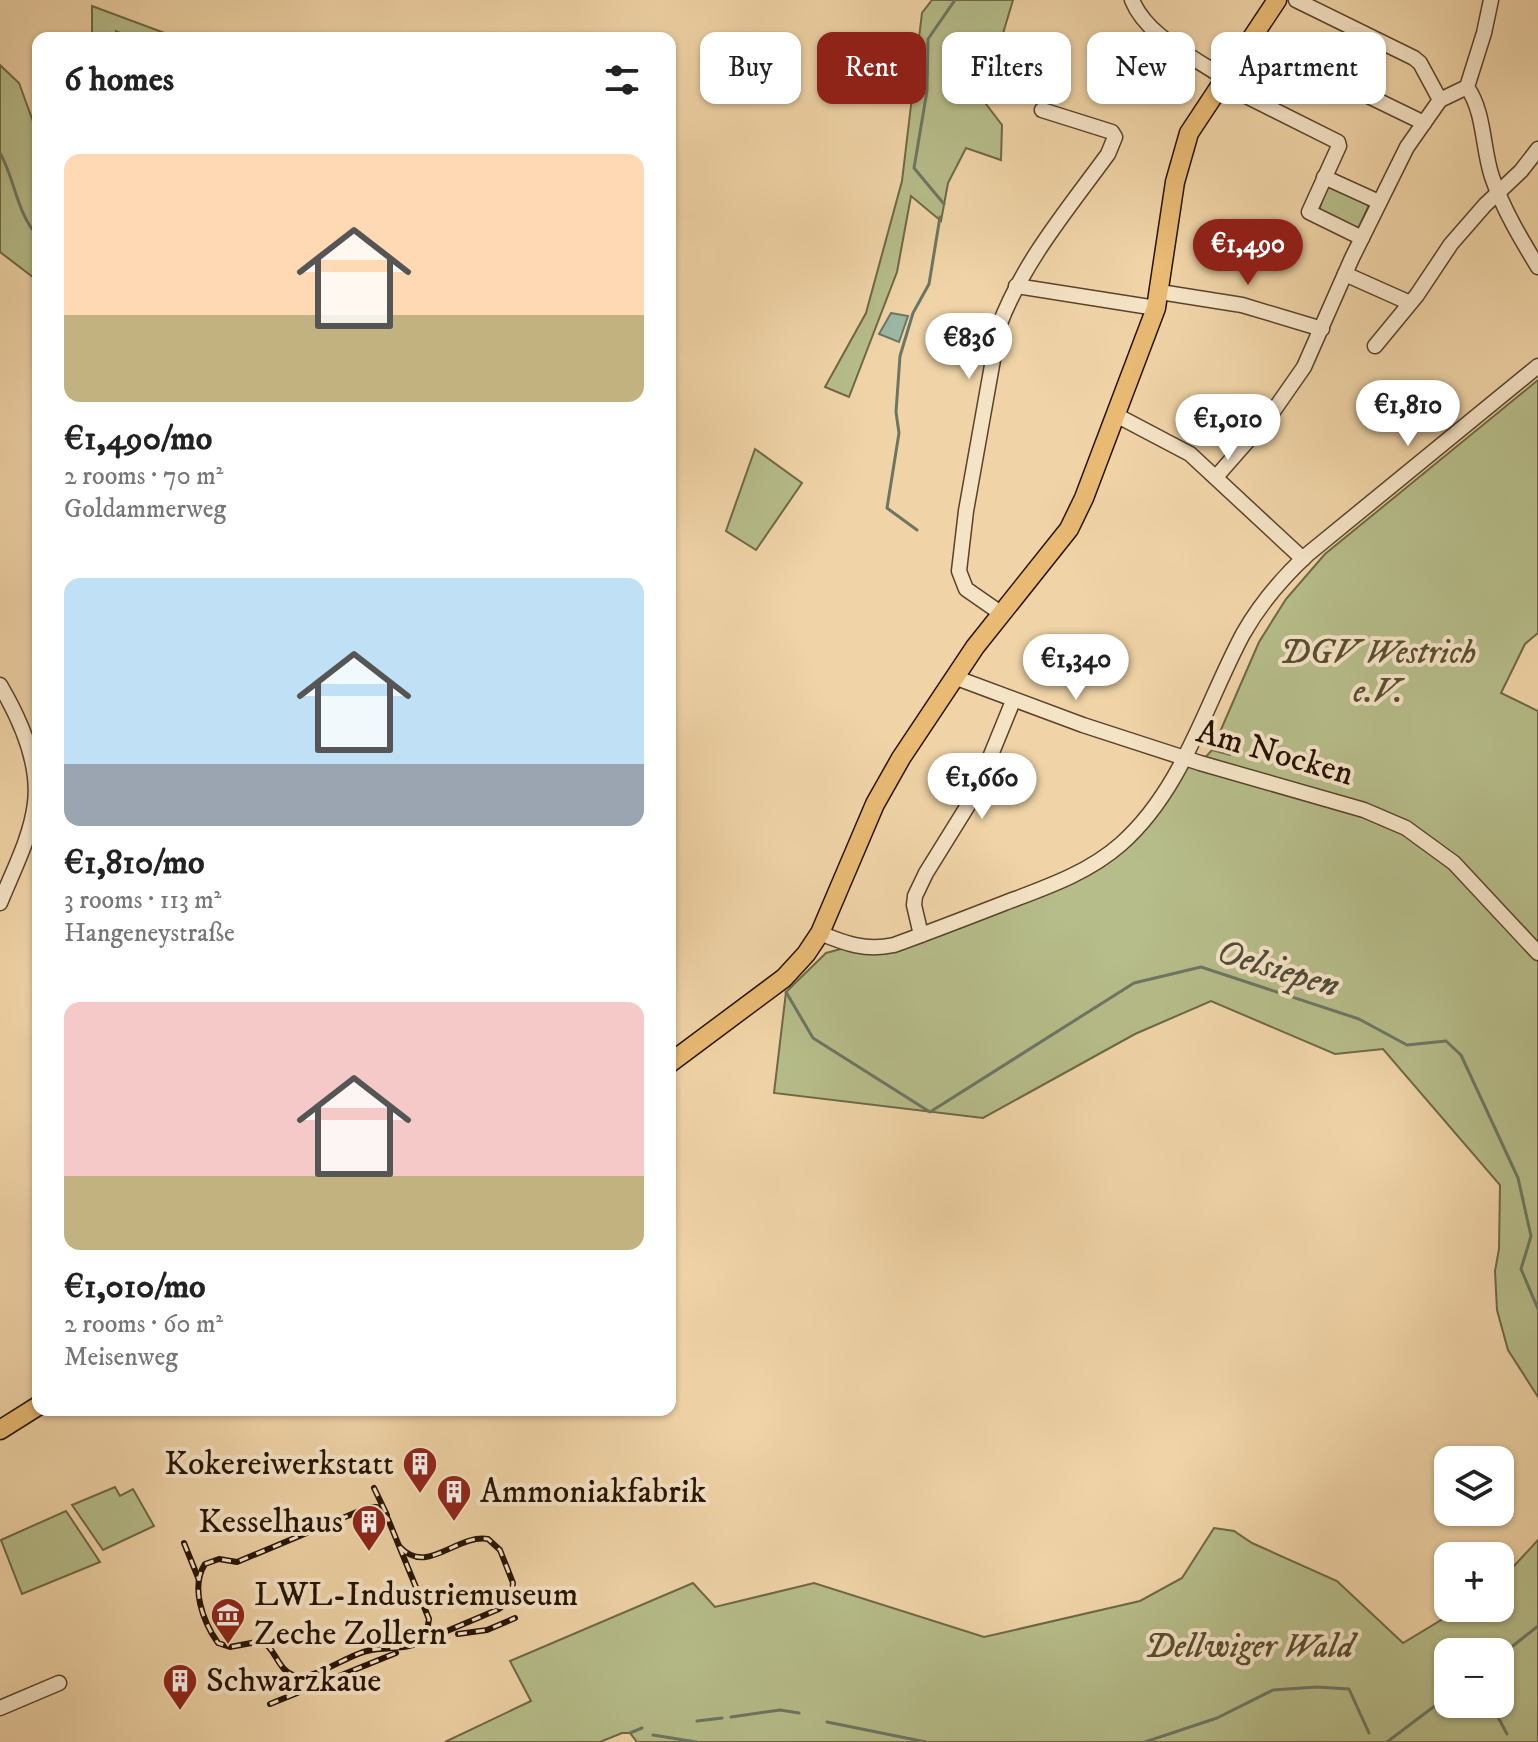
<!DOCTYPE html>
<html lang="en">
<head>
<meta charset="utf-8">
<style>
	body { margin:0; font-family:"IM FELL DW Pica",serif; background:#f6f6f6; color:#222; height:100vh; display:flex; flex-direction:column; font-size:30px; white-space:nowrap }
	* { box-sizing:border-box; margin:0 }
	p { font-size:26px; color:#767676 }
	.icon { flex:none; width:44px; height:44px; fill:none; stroke:currentColor; stroke-width:2; stroke-linecap:round; stroke-linejoin:round }
	.map { position:relative; flex:1; overflow:hidden }
	.details { position:absolute; left:32px; top:32px; width:644px; height:1384px; display:flex; flex-direction:column; background:#fff; border-radius:16px; box-shadow:0 2px 6px #0004 }
	.details>* { flex:none }
	.guide { position:absolute; left:700px; top:32px; width:718px; height:72px; display:flex; gap:16px }
	.fabs { position:absolute; left:1434px; top:1446px; display:grid; gap:16px }
	.fabs a { display:grid; place-items:center; width:80px; height:80px; border-radius:16px; background:#fff; box-shadow:0 2px 6px #0004; font-size:40px }
	.price { position:absolute; translate:-50% -68px; padding:0 18px; border-radius:28px; background:#fff; color:#222; font-size:26px; line-height:52px; filter:drop-shadow(0 2px 4px #0008) }
	.price::after { content:''; position:absolute; left:50%; top:48px; width:24px; height:18px; margin-left:-12px; background:inherit; clip-path:polygon(0 0,100% 0,50% 100%) }
	.price.selected { background:#8f2418; color:#fff }
	ul { padding:0; list-style:none }
	li { display:grid; align-content:center; gap:16px; height:424px; padding:0 32px }
	li span { display:grid; place-items:center; height:248px; border-radius:16px; color:#555 }
	li>.icon { margin-inline-start:auto }
	span .icon { width:144px; height:144px; fill:#fffc; stroke-width:1 }
	li b { font-size:34px }
	h2 { display:flex; justify-content:space-between; align-items:center; height:96px; padding:0 32px; font-size:34px }
	.chip { padding:0 28px; border-radius:16px; background:#fff; box-shadow:0 2px 6px #0004; font-size:28px; line-height:72px }
	.chip.selected { background:#8f2418; color:#fff }
	.map>svg:first-child { display:block }
	.green { fill:#b6bd8a; stroke:#6e6845; stroke-width:2; fill-rule:evenodd }
	.water { fill:#9bb8a5; stroke:#6c7663; stroke-width:2 }
	.lines { fill:none; stroke-linecap:round; stroke-linejoin:round }
	.stream { stroke:#6c7663; stroke-width:3 }
	.minor-casing { stroke:#58432a; stroke-width:17 }
	.major-casing { stroke:#251300; stroke-width:21 }
	.minor { stroke:#f5e3c6; stroke-width:14 }
	.major { stroke:#e8ba74; stroke-width:18 }
	.rail-casing { stroke:#251300; stroke-width:6 }
	.rail { stroke:#f5e3c6; stroke-width:3; stroke-dasharray:9; stroke-linecap:butt }
	.labels { text-anchor:middle; dominant-baseline:central; stroke-width:8; stroke-linejoin:round; paint-order:stroke }
	.park-label { font-size:34px; font-style:italic; fill:#584e30; stroke:#f5e3c6 }
	.street-label { font-size:34px; fill:#251300; stroke:#f5e3c6 }
	.poi-label { font-size:34px; fill:#251300; stroke:#f5e3c6; text-anchor:start }
	.water-label { font-size:36px; font-style:italic; fill:#4e4d3a; stroke:#f5e3c6 }
</style>
</head>
<body>
<div class="map">
<svg width="1538" height="1742" viewBox="0 0 1538 1742">
	<rect width="100%" height="100%" fill="#f0d4a7"/>
	<filter id="stains"><feTurbulence type="fractalNoise" baseFrequency=".0025" numOctaves="4"/><feColorMatrix values="0 0 0 0 .2 0 0 0 0 .09 0 0 0 0 .02 0 0 0 .5 -.17"/></filter>
	<radialGradient id="worn" r=".72"><stop offset=".6" stop-color="#630" stop-opacity="0"/><stop offset="1" stop-color="#630" stop-opacity=".3"/></radialGradient>
	<g class="green">
		<polygon points="932,0 1013,0 983,100 1002,125 1001,160 966,148 948,183 941,221 911,196 897,272 849,397 825,387 866,313 902,181 922,13"/>
		<polygon points="92,6 178,38 130,38 116,31 116,38 92,38"/>
		<polygon points="0,65 19,83 38,135 38,281 0,252"/>
		<polygon points="1330,187 1369,205 1358,229 1319,210 1327,188"/>
		<polygon points="1538,380 1538,633 1525,644 1501,693 1538,711 1538,1397 1508,1350 1497,1310 1495,1271 1499,1249 1500,1185 1383,1049 1335,1054 1211,1001 1135,1034 983,1118 774,1093 786,992 826,953 852,946 878,949 1066,879 1122,843 1184,758 1200,763 1212,750 1231,755 1213,748 1259,642 1286,599 1325,554"/>
		<polygon points="755,449 802,483 756,550 726,531"/>
		<polygon points="115,1487 120,1496 133,1489 154,1526 103,1550 72,1505"/>
		<polygon points="66,1511 100,1562 22,1594 1,1540"/>
		<path d="M 1214,1528 L 1234,1531 L 1252,1543 L 1337,1581 L 1403,1643 L 1461,1608 L 1500,1608 L 1500,1581 L 1538,1540 L 1538,1742 L 637,1742 L 630,1733 L 622,1733 L 600,1742 L 445,1742 L 531,1701 L 510,1661 L 693,1583 L 715,1607 L 814,1583 L 984,1637 L 1140,1601 L 1182,1578 ZM 1448,1652 L 1500,1652 L 1500,1704 L 1448,1704 Z"/>
	</g>
	<polygon class="water" points="891,313 908,316 899,342 879,334"/>
	<g class="lines">
		<g class="stream">
			<path d="M 0,153 C 15,179 17,215 38,236"/>
			<polyline points="944,204 914,168 927,91 928,39 955,0"/>
			<polyline points="917,530 887,508 899,433 896,412 900,356 913,313 929,284 940,217"/>
			<polyline points="786,992 813,1038 930,1112 1134,983 1201,967 1359,1019 1407,1045 1446,1041 1461,1055 1518,1178 1531,1236 1521,1269 1538,1309"/>
			<polyline points="1500,1656 1538,1626"/>
			<polyline points="1491,1704 1507,1734"/>
			<polyline points="731,1717 780,1710 799,1713"/>
			<polyline points="697,1721 722,1718"/>
			<polyline points="827,1722 926,1742"/>
			<polyline points="630,1733 642,1728"/>
			<polyline points="653,1735 696,1742"/>
			<polyline points="1145,1742 1217,1718 1273,1690 1317,1687 1349,1689 1369,1733"/>
			<polyline points="1387,1742 1448,1696"/>
		</g>
		<defs>
			<g id="minor">
				<path d="M 1132,0 C 1147,37 1193,56 1224,78"/>
				<polyline points="1296,0 1414,58 1420,63 1440,100"/>
				<path d="M 1491,0 L 1484,33 L 1467,87 C 1485,113 1482,147 1492,177 C 1503,209 1521,239 1538,267"/>
				<polyline points="1251,39 1424,123"/>
				<polyline points="1220,83 1338,142 1339,146 1309,212 1362,238"/>
				<polyline points="1324,177 1379,202"/>
				<polyline points="1345,274 1410,303"/>
				<polyline points="1016,286 1156,308"/>
				<polyline points="1160,292 1242,305 1322,329"/>
				<polyline points="1375,346 1417,295 1451,244 1485,205 1521,171 1538,149"/>
				<polyline points="1116,415 1190,454 1303,559"/>
				<polyline points="1216,477 1272,413 1304,367 1352,258 1407,147 1440,100 1467,87"/>
				<path d="M 1002,614 L 966,589 L 959,571 L 966,511 L 999,326 C 1023,262 1068,209 1108,154 L 1115,137 L 1112,132 L 1042,110"/>
				<polyline points="954,677 1083,725 1200,763 1364,810 1406,828 1454,863 1538,953"/>
				<path d="M 0,685 C 20,719 40,762 35,803 C 31,837 13,871 0,903"/>
				<path d="M 820,933 C 846,944 866,951 894,945 C 930,932 966,918 1002,904 C 1044,888 1087,874 1121,844 C 1183,789 1205,705 1243,634 C 1260,604 1283,577 1308,554 L 1538,366"/>
				<polyline points="921,935 914,905 915,896 926,873 975,794 1013,701"/>
				<polyline points="0,1708 59,1683"/>
			</g>
			<g id="major">
				<polyline points="670,1063 784,978 806,954 820,933 875,804 901,758 975,647 1069,529 1084,498 1156,308 1175,182 1189,133 1277,0"/>
				<polyline points="0,1430 38,1406"/>
			</g>
		</defs>
		<use href="#minor" class="minor-casing"/>
		<use href="#major" class="major-casing"/>
		<use href="#minor" class="minor"/>
		<use href="#major" class="major"/>
		<defs>
			<g id="rail">
				<polyline points="374,1488 387,1515"/>
				<path d="M 369,1507 L 377,1507 L 388,1519 L 429,1619 L 426,1637 C 408,1653 389,1645 367,1651 C 348,1655 314,1680 296,1676 C 277,1671 277,1650 262,1641 L 230,1647 L 218,1643 C 203,1622 190,1587 205,1564 L 219,1559 L 237,1562 Z"/>
				<polyline points="184,1543 199,1580"/>
				<path d="M 400,1547 C 427,1576 456,1534 488,1539 L 500,1550 L 513,1583 L 511,1599 L 499,1609 L 421,1642"/>
				<polyline points="458,1634 487,1630 515,1618"/>
				<polyline points="270,1704 396,1653"/>
			</g>
		</defs>
		<use href="#rail" class="rail-casing"/>
		<use href="#rail" class="rail"/>
	</g>
	<defs>
		<symbol id="building-pin" viewBox="-11 -11 22 30"><path d="M0 17L-7.5 6A9.5 9.5 0 1 1 7.5 6Z" fill="#8f2418" stroke="#f5e3c6"/><path d="M-4-6H4V6H1V3H-1V6H-4ZM-2.5-4.3h1.7v1.8h-1.7ZM.8-4.3h1.7v1.8H.8ZM-2.5-1h1.7V.8h-1.7ZM.8-1h1.7V.8H.8Z" fill="#fff"/></symbol>
		<symbol id="museum-pin" viewBox="-11 -11 22 30"><path d="M0 17L-7.5 6A9.5 9.5 0 1 1 7.5 6Z" fill="#8f2418" stroke="#f5e3c6"/><path d="M0-6L6-3V-2H-6V-3ZM-5-1h2V3h-2ZM-1-1h2V3h-2ZM3-1h2V3H3ZM-6 4H6V6H-6Z" fill="#fff"/></symbol>
	</defs>
	<g fill-rule="evenodd">
		<use href="#building-pin" x="400" y="1444" width="40" height="54"/>
		<use href="#building-pin" x="434" y="1472" width="40" height="54"/>
		<use href="#building-pin" x="349" y="1502" width="40" height="54"/>
		<use href="#museum-pin" x="208" y="1595" width="40" height="54"/>
		<use href="#building-pin" x="160" y="1661" width="40" height="54"/>
	</g>
	<g class="labels">
		<g class="park-label">
			<text x="1378" y="653">DGV Westrich<tspan x="1378" dy="39">e.V.</tspan></text>
			<text x="1249" y="1647">Dellwiger Wald</text>
		</g>
		<g class="street-label">
			<text transform="translate(1275 753) rotate(16)">Am Nocken</text>
		</g>
		<g class="poi-label">
			<text x="394" y="1464" text-anchor="end">Kokereiwerkstatt</text>
			<text x="480" y="1492">Ammoniakfabrik</text>
			<text x="343" y="1522" text-anchor="end">Kesselhaus</text>
			<text x="254" y="1595">LWL-Industriemuseum<tspan x="254" dy="39">Zeche Zollern</tspan></text>
			<text x="206" y="1681">Schwarzkaue</text>
		</g>
		<g class="water-label">
			<text transform="translate(1278 969) rotate(17)">Oelsiepen</text>
		</g>
	</g>
	<rect width="100%" height="100%" filter="url(#stains)"/>
	<rect width="100%" height="100%" fill="url(#worn)"/>
</svg>
<div class="fabs">
<a><svg class="icon" aria-label="layers" viewBox="0 0 24 24"><path d="M12 4l9 5-9 5-9-5zM3 14l9 5 9-5"/></svg></a>
<a>+</a>
<a>−</a>
</div>
<b class="price selected" style="left:1248px;top:287px">€1,490</b>
<b class="price" style="left:969px;top:381px">€836</b>
<b class="price" style="left:1408px;top:448px">€1,810</b>
<b class="price" style="left:1228px;top:462px">€1,010</b>
<b class="price" style="left:1076px;top:702px">€1,340</b>
<b class="price" style="left:982px;top:821px">€1,660</b>
<div class="guide">
<a class="chip">Buy</a>
<a class="chip selected">Rent</a>
<a class="chip">Filters</a>
<a class="chip">New</a>
<a class="chip">Apartment</a>
</div>
<section class="details">
<h2>6 homes<svg class="icon" aria-label="filters" viewBox="0 0 24 24"><path d="M4 7h16M4 17h16"/><circle cx="9" cy="7" r="2"/><circle cx="15" cy="17" r="2"/></svg></h2>
<ul>
<li><span style="background:linear-gradient(#ffd9b3 65%,#c2b280 0)"><svg class="icon" aria-label="home" viewBox="0 0 24 24"><path d="M3 11l9-7 9 7M6 9v11h12V9"/></svg></span><div><b>€1,490/mo</b><p>2 rooms · 70 m²</p><p>Goldammerweg</p></div></li>
<li><span style="background:linear-gradient(#bfe0f5 75%,#9aa5b1 0)"><svg class="icon" aria-label="home" viewBox="0 0 24 24"><path d="M3 11l9-7 9 7M6 9v11h12V9"/></svg></span><div><b>€1,810/mo</b><p>3 rooms · 113 m²</p><p>Hangeneystraße</p></div></li>
<li><span style="background:linear-gradient(#f6c9c9 70%,#c2b280 0)"><svg class="icon" aria-label="home" viewBox="0 0 24 24"><path d="M3 11l9-7 9 7M6 9v11h12V9"/></svg></span><div><b>€1,010/mo</b><p>2 rooms · 60 m²</p><p>Meisenweg</p></div></li>
</ul>
</section>
</div>
</body>
</html>
